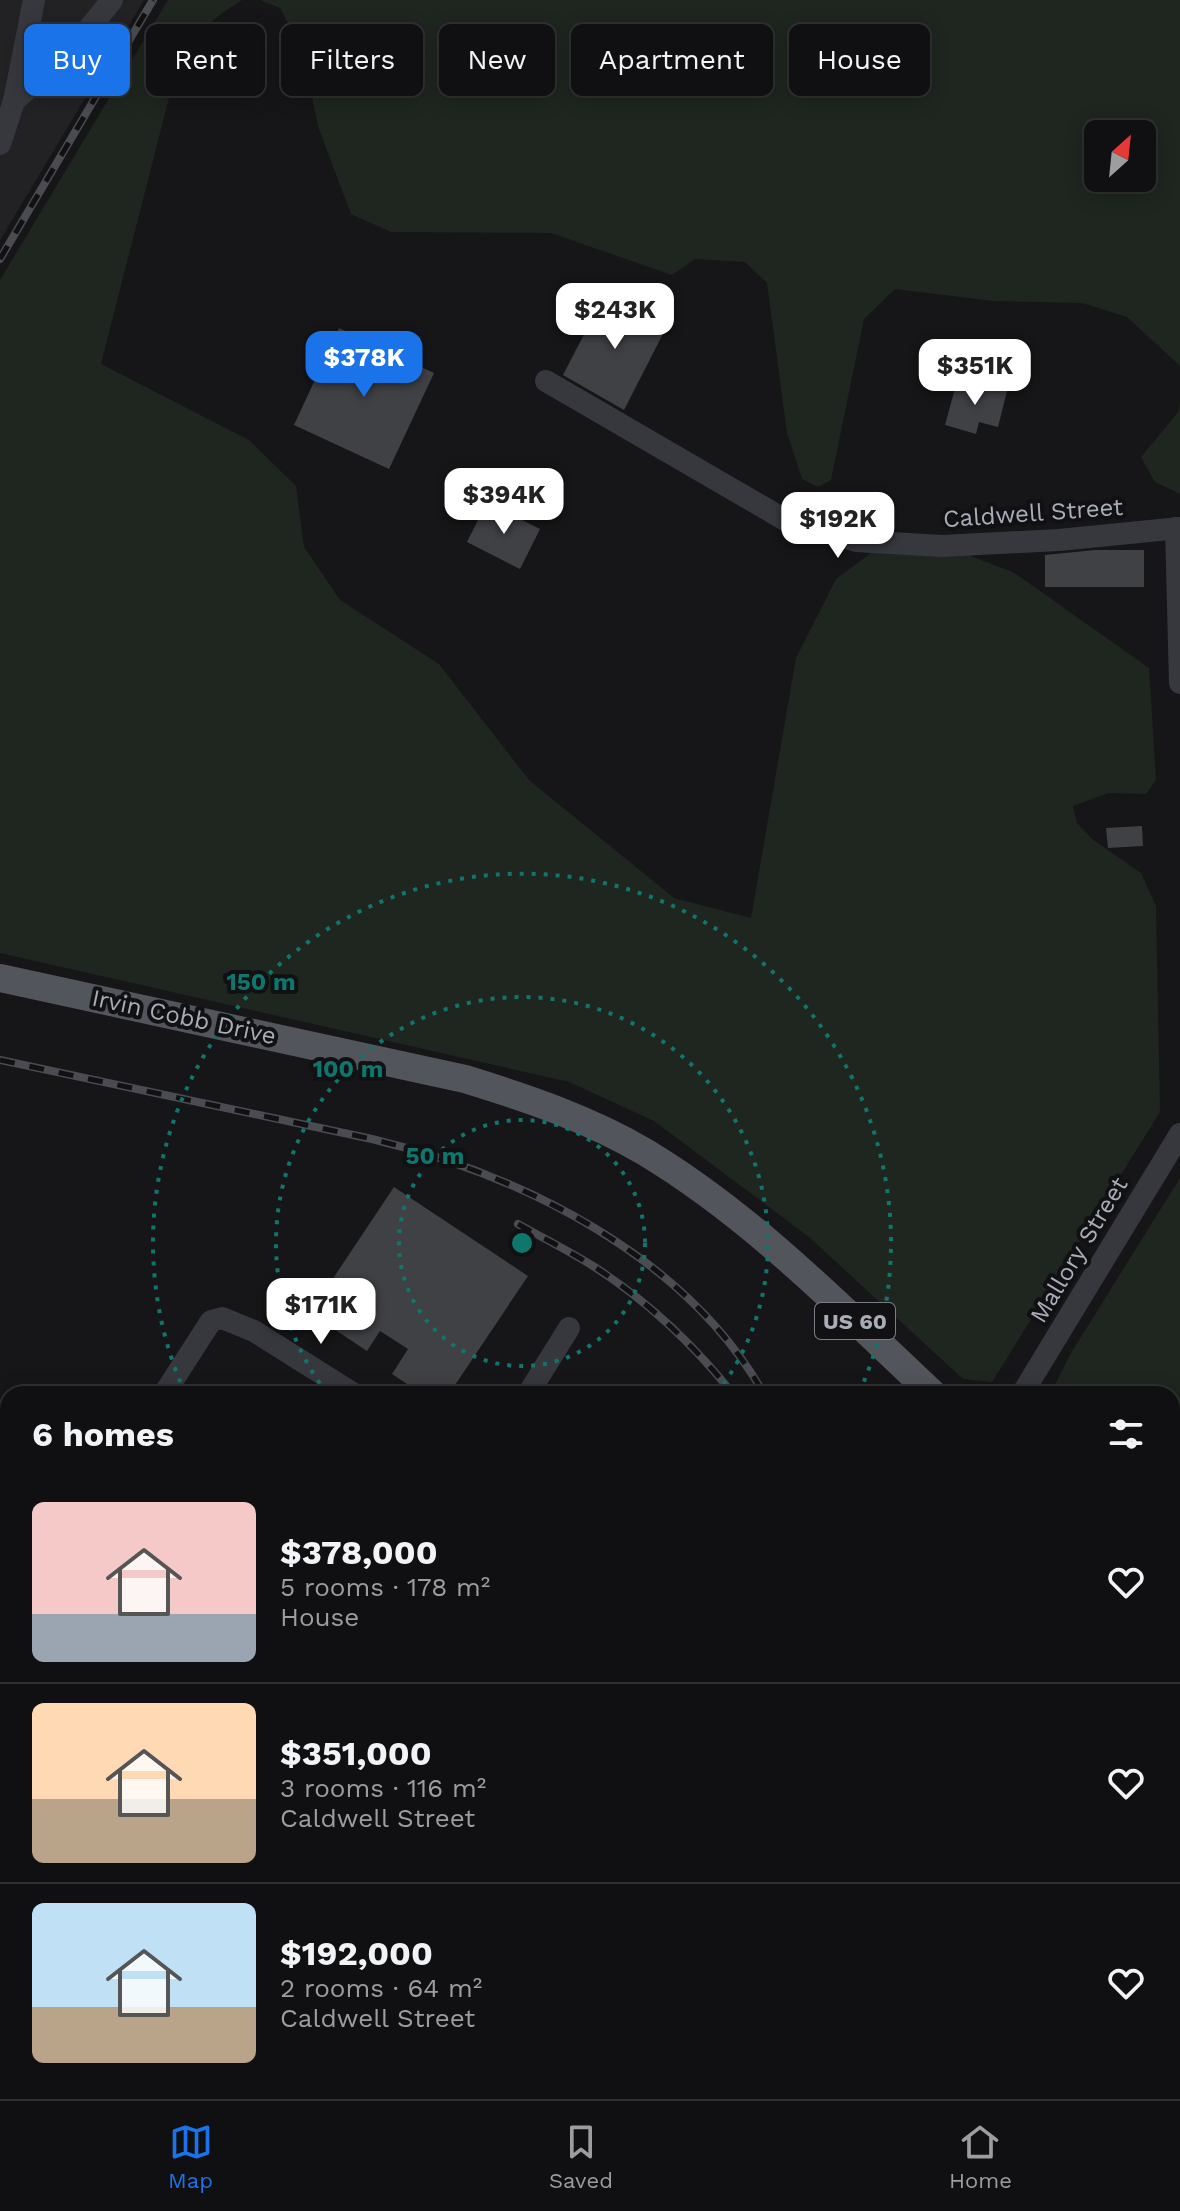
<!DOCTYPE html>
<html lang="en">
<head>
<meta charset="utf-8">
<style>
	body { margin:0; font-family:"Work Sans",sans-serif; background:#19191b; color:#f1f3f6; height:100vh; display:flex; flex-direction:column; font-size:30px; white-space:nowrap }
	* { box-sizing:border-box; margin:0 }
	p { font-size:26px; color:#9c9d9f }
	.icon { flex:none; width:44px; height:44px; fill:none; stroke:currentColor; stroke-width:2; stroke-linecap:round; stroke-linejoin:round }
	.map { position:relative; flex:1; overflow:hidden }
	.sheet { position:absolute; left:0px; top:1386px; width:1180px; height:714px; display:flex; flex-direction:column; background:#101012; border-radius:24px 24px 0 0; box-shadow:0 4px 20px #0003,0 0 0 2px #303032 }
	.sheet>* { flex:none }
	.banner { position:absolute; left:24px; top:24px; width:1132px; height:72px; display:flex; gap:16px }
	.needle { width:52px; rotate:27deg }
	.buttons { position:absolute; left:1084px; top:120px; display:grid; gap:16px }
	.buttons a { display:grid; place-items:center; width:72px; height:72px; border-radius:12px; background:#101012; box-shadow:0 4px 20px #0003,0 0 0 2px #303032; font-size:40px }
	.price { position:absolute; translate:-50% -68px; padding:0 18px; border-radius:16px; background:#fff; color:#222; font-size:26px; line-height:52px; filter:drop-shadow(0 2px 4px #0008) }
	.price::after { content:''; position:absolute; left:50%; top:48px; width:24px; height:18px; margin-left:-12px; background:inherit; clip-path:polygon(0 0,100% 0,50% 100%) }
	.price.current { background:#1a73e8; color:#fff }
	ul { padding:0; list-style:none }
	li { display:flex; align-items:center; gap:24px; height:200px; padding:0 32px }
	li+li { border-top:2px solid #303032 }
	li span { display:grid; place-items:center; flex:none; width:224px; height:160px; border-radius:12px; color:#555 }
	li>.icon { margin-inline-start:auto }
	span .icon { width:96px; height:96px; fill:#fffc; stroke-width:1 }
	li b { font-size:34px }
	h2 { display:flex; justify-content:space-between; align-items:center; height:96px; padding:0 32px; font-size:34px }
	.pill { padding:0 28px; border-radius:12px; background:#101012; box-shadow:0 4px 20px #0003,0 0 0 2px #303032; font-size:28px; line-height:72px }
	.pill.current { background:#1a73e8; color:#fff }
	.tab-bar { display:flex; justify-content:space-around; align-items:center; height:112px; border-top:2px solid #303032; background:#101012; font-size:22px; color:#9c9d9f }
	.tab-bar a { display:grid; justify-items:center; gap:4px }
	.tab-bar .current { color:#1a73e8 }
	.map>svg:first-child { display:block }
	.built { fill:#222225 }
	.green { fill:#1e261f; fill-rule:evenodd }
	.building { fill:#404145 }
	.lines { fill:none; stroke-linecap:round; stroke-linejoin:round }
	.minor { stroke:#37383d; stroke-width:22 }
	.major { stroke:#53555c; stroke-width:28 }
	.rail-casing { stroke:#4a4c52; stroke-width:8 }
	.rail { stroke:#111113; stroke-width:5; stroke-dasharray:15; stroke-linecap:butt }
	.ring { fill:none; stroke:#0f766e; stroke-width:4; stroke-dasharray:4 8 }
	.labels { text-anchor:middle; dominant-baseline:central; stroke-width:8; stroke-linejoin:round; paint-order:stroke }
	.shield { fill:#111113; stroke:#7b7e86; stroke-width:2 }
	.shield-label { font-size:22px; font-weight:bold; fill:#a8adb8 }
	.street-label { font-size:24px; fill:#a8adb8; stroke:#111113 }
	.centre { fill:#0f766e; stroke:#111113; stroke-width:4 }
	.ring-label { font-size:24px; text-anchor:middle; font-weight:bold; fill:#0f766e; stroke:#111113; stroke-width:8; stroke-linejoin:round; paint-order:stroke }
</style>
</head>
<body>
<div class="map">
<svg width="1180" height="2099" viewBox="0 0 1180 2099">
	<rect width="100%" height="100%" fill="#161618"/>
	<polygon class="built" points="0,0 144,0 0,240"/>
	<g class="green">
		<path d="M 168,0 L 242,0 C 202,25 188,41 172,86 L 101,364 L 249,440 L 296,486 L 304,547 L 340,600 L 439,664 L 529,780 L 674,898 L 751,918 L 796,658 L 836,579 L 878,548 L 965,554 L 1013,572 L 1149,668 L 1156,780 L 1146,794 L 1109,793 L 1073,806 L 1077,823 L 1092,839 L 1141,873 L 1156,906 L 1160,1112 L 992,1382 L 963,1379 L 809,1237 L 654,1121 L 569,1082 L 0,953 L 0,280 Z"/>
		<path d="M 260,0 L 1180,0 L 1180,366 L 1127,317 L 1082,303 L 993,301 L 895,289 L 864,319 L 831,480 L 818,487 L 802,479 L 787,433 L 767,283 L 745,262 L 695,259 L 672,275 L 551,233 L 391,232 L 351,214 L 319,129 L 306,71 L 294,34 L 280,8 ZM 1142,134 L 1142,178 L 1098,178 L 1098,134 Z"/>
		<polygon points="1180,401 1180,494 1155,482 1141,457 1179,411"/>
		<polygon points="1180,1178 1180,1609 1172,1597 1172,1394 1050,1394 1071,1353"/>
	</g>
	<g class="building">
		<polygon points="605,294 667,326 624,410 563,375"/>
		<polygon points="339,328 434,373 389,469 294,425"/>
		<polygon points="957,381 990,390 991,388 1007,391 998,427 979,422 976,434 945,425"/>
		<polygon points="487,502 540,529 520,569 467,542"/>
		<polygon points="1095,550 1144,550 1144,587 1045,587 1045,555"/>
		<polygon points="1142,826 1143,846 1108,848 1106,828"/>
		<polygon points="394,1187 528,1276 449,1394 422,1394 392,1374 408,1349 380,1331 367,1351 310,1313"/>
	</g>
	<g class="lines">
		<g class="minor">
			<polyline points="14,101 71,51 112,0"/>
			<polyline points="0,144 14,101 34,0"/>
			<polyline points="546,381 787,521 856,541 942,546 1059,540 1180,528"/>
			<polyline points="1176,528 1180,683"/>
			<polyline points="164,1394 211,1321 222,1318 254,1331 354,1394"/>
			<polyline points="528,1394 569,1328"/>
			<polyline points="1022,1394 1180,1134"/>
			<polyline points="0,1928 8,1936"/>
			<polyline points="235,2092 246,2099"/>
			<polyline points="1015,2092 1018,2099"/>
			<polyline points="61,2099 65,2092"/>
			<polyline points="419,2099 423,2092"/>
			<polyline points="753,2099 754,2092"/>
		</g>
		<g class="major">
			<path d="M 0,978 L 465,1079 C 527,1098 589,1119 645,1152 C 753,1217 842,1309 933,1394"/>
			<polyline points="1172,1646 1180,1659"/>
		</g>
		<defs>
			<g id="rail">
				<polyline points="0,259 153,0"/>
				<path d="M 0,1060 L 372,1139 C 522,1175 686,1256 764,1394"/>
				<path d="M 518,1224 C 543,1238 569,1251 593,1266 C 646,1300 694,1345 733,1394"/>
				<polyline points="860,2092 861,2099"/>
			</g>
		</defs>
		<use href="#rail" class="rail-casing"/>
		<use href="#rail" class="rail"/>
	</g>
	<g class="ring">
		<circle cx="522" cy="1243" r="123"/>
		<path d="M327 1393A246 246 0 1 1 717 1393"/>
		<path d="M185 1393A369 369 0 1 1 859 1393"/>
	</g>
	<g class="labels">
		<rect class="shield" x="815" y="1303" width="80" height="36" rx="6"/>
		<g class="shield-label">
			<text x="855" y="1321">US 60</text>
		</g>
		<g class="street-label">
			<text transform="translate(1033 513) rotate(-4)">Caldwell Street</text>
			<text transform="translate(184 1017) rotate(12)">Irvin Cobb Drive</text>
			<text transform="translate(1079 1250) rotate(-59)">Mallory Street</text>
		</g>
	</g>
	<circle cx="522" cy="1243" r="12" class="centre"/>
	<g class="ring-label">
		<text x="261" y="990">150 m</text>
		<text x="348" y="1077">100 m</text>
		<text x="435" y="1164">50 m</text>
	</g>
</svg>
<div class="buttons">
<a><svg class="needle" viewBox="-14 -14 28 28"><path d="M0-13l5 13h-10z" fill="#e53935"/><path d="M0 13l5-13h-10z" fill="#9c9d9f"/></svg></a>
</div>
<b class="price" style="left:615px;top:351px">$243K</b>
<b class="price current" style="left:364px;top:399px">$378K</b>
<b class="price" style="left:975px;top:407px">$351K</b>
<b class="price" style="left:504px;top:536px">$394K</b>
<b class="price" style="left:838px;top:560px">$192K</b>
<b class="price" style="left:321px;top:1346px">$171K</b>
<div class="banner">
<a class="pill current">Buy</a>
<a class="pill">Rent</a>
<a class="pill">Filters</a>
<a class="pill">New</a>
<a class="pill">Apartment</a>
<a class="pill">House</a>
</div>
<section class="sheet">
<h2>6 homes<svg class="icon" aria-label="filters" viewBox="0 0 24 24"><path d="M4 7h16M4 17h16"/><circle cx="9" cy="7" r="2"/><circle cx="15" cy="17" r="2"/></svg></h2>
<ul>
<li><span style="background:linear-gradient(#f6c9c9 70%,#9aa5b1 0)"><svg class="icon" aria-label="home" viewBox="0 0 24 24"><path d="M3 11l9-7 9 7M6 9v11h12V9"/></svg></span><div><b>$378,000</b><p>5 rooms · 178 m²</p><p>House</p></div><svg class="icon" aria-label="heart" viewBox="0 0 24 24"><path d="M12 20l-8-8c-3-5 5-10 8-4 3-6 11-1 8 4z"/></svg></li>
<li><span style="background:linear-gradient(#ffd9b3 60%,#b9a48a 0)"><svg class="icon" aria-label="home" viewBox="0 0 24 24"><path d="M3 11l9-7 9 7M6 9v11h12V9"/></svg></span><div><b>$351,000</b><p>3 rooms · 116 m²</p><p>Caldwell Street</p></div><svg class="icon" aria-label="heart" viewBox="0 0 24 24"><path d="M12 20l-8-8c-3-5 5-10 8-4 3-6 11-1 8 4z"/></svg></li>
<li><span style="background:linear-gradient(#bfe0f5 65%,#b9a48a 0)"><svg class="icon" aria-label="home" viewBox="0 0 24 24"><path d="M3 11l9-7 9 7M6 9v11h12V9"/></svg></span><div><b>$192,000</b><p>2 rooms · 64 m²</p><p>Caldwell Street</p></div><svg class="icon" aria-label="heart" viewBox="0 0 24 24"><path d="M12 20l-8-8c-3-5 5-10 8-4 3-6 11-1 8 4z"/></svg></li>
</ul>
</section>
</div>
<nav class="tab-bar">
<a class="current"><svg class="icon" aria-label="map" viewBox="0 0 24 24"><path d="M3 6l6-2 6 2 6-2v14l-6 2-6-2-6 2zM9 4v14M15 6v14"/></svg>Map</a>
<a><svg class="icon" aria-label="saved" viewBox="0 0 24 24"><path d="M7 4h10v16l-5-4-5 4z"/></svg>Saved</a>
<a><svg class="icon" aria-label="home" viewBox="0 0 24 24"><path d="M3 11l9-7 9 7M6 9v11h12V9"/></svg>Home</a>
</nav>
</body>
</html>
